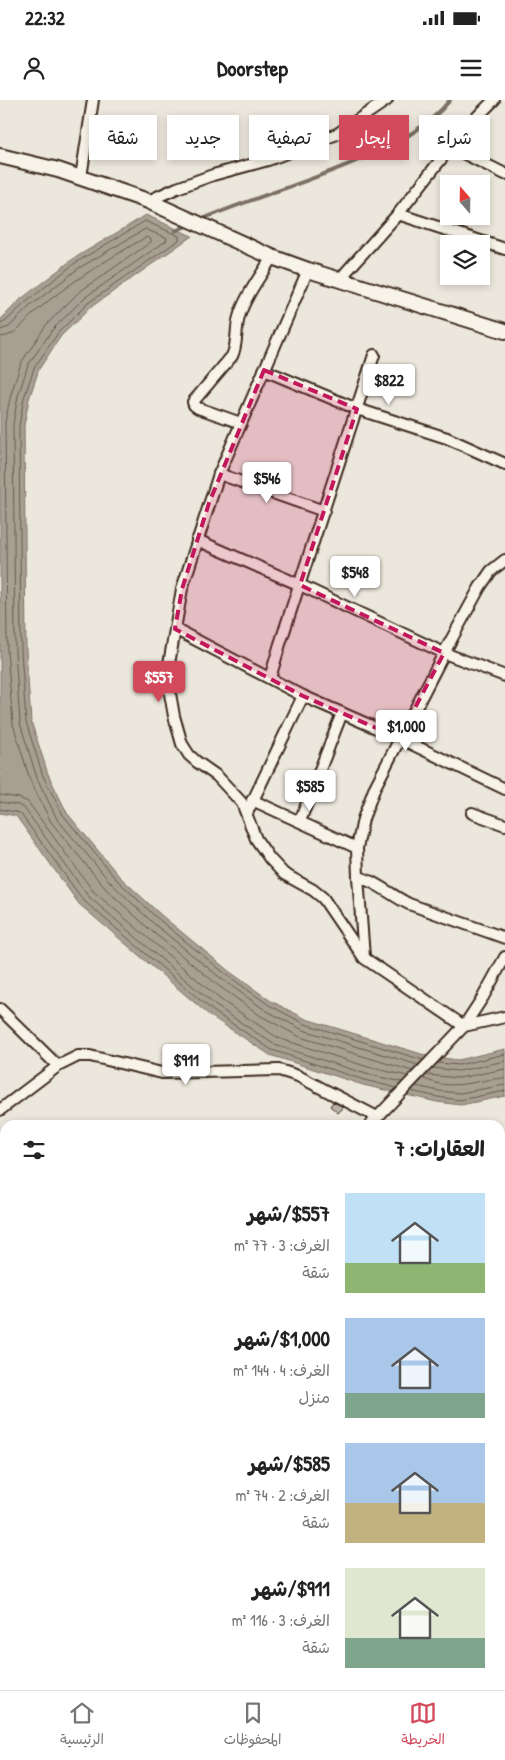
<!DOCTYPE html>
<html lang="ar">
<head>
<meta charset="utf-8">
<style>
	body { margin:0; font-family:"Patrick Hand","Playpen Sans Arabic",sans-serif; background:#f2f2f2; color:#222; direction:rtl; height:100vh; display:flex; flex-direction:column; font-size:19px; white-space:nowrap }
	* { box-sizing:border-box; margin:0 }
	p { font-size:16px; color:#767676 }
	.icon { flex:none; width:28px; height:28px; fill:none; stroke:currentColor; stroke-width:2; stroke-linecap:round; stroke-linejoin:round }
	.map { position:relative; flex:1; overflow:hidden; direction:ltr }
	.drawer { position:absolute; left:0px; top:1020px; width:505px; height:570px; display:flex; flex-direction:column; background:#fff; border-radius:15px 15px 0 0; box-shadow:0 2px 8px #0003; direction:rtl }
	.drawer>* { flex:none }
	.top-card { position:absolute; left:15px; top:15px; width:475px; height:45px; direction:rtl; display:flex; gap:10px }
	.needle { width:32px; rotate:340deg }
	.fabs { position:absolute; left:440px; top:75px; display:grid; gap:10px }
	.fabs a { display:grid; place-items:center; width:50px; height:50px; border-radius:0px; background:#fff; box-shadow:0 2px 8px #0003; font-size:25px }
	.price { position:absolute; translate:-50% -42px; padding:0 11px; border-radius:5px; background:#fff; color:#222; font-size:16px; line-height:32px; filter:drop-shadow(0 1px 2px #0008) }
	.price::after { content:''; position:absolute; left:50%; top:30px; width:15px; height:11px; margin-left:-8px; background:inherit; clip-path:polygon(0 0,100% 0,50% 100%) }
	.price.current { background:#d1495b; color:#fff }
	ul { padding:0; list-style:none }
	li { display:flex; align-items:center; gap:15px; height:125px; padding:0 20px }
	li span { display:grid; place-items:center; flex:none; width:140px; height:100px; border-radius:0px; color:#555 }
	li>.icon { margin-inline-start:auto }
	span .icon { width:60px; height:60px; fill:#fffc; stroke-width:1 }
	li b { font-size:21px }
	h2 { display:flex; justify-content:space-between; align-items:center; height:60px; padding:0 20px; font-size:21px }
	.pill { padding:0 18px; border-radius:0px; background:#fff; box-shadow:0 2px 8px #0003; font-size:18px; line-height:45px }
	.pill.current { background:#d1495b; color:#fff }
	.status { display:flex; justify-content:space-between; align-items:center; height:35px; padding:0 25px; background:#fff; direction:ltr }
	.status svg { height:14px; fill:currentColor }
	header { display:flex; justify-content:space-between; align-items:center; height:65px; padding:0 20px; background:#fff; font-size:22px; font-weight:700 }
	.menu { display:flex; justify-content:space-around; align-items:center; height:70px; border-top:1px solid #e0e0e0; background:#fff; font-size:14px; color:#767676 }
	.menu a { display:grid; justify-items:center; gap:2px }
	.menu .current { color:#d1495b }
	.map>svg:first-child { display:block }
	.water { fill:#a89f93; stroke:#7c7064 }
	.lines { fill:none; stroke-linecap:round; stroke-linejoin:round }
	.shore { stroke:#67594d; stroke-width:1 }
	.stream { stroke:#7c7064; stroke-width:4 }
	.building { fill:#bab2a7; stroke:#3b2a1e }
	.street-casing { stroke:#3b2a1e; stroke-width:14 }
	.secondary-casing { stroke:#3b2a1e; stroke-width:18 }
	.street { stroke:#f7f3e8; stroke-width:10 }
	.secondary { stroke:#f7f3e8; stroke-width:14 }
	.marked { fill:#c2185b; fill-opacity:0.2; stroke:#c2185b; stroke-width:4; stroke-dasharray:10 6; stroke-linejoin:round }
</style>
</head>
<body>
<div class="status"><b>22:32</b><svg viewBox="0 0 49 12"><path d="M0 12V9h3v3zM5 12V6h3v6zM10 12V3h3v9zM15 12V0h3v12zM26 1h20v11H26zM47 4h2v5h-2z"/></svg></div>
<header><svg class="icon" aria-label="menu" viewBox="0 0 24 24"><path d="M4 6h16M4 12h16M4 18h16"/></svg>Doorstep<svg class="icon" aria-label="person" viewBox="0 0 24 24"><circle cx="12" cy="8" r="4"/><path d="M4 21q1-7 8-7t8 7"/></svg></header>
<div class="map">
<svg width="505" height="1590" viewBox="0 0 505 1590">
	<rect width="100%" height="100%" fill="#ece7dc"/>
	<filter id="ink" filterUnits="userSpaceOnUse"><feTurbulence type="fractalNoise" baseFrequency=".02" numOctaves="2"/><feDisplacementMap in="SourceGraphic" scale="10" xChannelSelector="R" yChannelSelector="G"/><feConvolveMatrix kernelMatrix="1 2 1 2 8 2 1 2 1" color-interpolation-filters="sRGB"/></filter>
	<g filter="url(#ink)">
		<polygon class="water" points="146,115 192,136 91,207 61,236 39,269 29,299 24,326 26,551 31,621 48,674 67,713 119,776 161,815 230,872 271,901 306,919 428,956 458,960 505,949 505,996 461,1005 437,1002 363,985 270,955 209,915 79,804 16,716 0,713 0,220 21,199 73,159"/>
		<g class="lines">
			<g class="shore">
				<polyline points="0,224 5,222 25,203 75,163 145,121 179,136 179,140 88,203 58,233 34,268 24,298 19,326 21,551 26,622 43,676 63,715 116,779 157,818 227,875 269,905 305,924 423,960"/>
				<polyline points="0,230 9,227 29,207 79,168 145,129 167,138 166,141 84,198 53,229 28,265 18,296 13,324 15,551 20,623 37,678 57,719 111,783 153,823 223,880 265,910 303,930 418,965"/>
				<path d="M 0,237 C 15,237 23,223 34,213 C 68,183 107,160 146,137 L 151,139 L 151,142 L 79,192 L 46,225 L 21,263 L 11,294 L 5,322 L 7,551 L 13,624 L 30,680 L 51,722 L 105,788 L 148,828 L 219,886 L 261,916 L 300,937 L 412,971"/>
				<polyline points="0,695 19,698 28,702 93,791 221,900 278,938 368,967 408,976"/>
				<polyline points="0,702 18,705 24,708 88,796 216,906 275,945 366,974 402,982"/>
				<polyline points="0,709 20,713 83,800 213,911 272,950 364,980 397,988"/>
				<polyline points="438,963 459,965 505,954"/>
				<polyline points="433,968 459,971 505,961"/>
				<polyline points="426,975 459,978 505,969"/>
				<path d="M 423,978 C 451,993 477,979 505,978"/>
				<polyline points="416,986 439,991 460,993 505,985"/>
				<polyline points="411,991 438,997 460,1000 505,991"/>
			</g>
			<g class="stream">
				<path d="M 200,120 C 257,96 317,80 372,54 C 401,41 430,25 450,0"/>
				<polyline points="175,131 189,125"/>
			</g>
		</g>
		<polygon class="building" points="333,1002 344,1007 338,1013 330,1006"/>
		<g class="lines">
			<defs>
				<g id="street">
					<polyline points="451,47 505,74"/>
					<polyline points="81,77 93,0"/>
					<polyline points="148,101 177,88 213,75 268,60 337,34 387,0"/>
					<polyline points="398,114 505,149"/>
					<polyline points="308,170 219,374 182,489 169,564 169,588 174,616 182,644 189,655 197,662 217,676 242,703 256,739 270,759 284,774 313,790 323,798 364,858 464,926 505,917"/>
					<polyline points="339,180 398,114 464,30 494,0"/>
					<polyline points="264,270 357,309 447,338 505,364"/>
					<path d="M 241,323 L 198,308 L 194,305 L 193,302 L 232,256 C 238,244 235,230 239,217 C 245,196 261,176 272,157"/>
					<polyline points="219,374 324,411"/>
					<polyline points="197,440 300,485 444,553 505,576"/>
					<polyline points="175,529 303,596 399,638 505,689"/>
					<polyline points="270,578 280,544 374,255"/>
					<polyline points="252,700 357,748"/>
					<polyline points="247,713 303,596"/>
					<polyline points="472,713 505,725"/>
					<polyline points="300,721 342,613"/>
					<path d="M 358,777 C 376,781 392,796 409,804 L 505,838"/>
					<polyline points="364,857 358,777 357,748 363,719 375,687 444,553 480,487 491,471 505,460"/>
					<polyline points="0,909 58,966"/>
					<polyline points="0,1010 58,966 78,956 90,956 162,973 279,970 298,976 377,1017"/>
					<polyline points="370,1025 464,926 483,897 505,857"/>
					<polyline points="0,1222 5,1224"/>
					<polyline points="500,1224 505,1225"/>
					<polyline points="500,1356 505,1322"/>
					<polyline points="500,1429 505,1430"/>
					<polyline points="500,1493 505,1495"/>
					<polyline points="93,1585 100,1590"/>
					<polyline points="166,1585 175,1590"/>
					<polyline points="390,1585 399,1590"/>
					<polyline points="3,1590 6,1585"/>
					<polyline points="150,1590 153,1585"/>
					<polyline points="312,1590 315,1585"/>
					<polyline points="431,1590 432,1585"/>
				</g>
				<g id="secondary">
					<polyline points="0,56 58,70 148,101 272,157 308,170 505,231"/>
					<polyline points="0,1048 5,1048"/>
					<polyline points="0,1060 5,1060"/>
					<polyline points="500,1070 505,1069"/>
					<polyline points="500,1084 505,1083"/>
				</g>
			</defs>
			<use href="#street" class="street-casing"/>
			<use href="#secondary" class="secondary-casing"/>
			<use href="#street" class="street"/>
			<use href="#secondary" class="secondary"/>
		</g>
	</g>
	<path class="marked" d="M 264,270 L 357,309 L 300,485 L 444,553 L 399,638 L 303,596 L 175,529 L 182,489 L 209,403 Z"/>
</svg>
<div class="fabs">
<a><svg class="needle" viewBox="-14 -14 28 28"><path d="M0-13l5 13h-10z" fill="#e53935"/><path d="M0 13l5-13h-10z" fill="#767676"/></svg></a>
<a><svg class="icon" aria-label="layers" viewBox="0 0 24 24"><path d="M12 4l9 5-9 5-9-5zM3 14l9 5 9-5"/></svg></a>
</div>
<b class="price" style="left:389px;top:306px">$822</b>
<b class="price" style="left:267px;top:404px">$546</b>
<b class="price" style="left:355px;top:498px">$548</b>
<b class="price current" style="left:159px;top:603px">$557</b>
<b class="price" style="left:406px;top:652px">$1,000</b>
<b class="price" style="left:310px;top:712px">$585</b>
<b class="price" style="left:186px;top:986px">$911</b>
<div class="top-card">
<a class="pill">شراء</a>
<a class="pill current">إيجار</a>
<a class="pill">تصفية</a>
<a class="pill">جديد</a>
<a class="pill">شقة</a>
</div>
<section class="drawer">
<h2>العقارات: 7<svg class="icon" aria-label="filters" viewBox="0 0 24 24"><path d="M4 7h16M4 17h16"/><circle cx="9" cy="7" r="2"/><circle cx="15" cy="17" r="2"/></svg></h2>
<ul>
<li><span style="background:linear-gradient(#bfe0f5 70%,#8fb573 0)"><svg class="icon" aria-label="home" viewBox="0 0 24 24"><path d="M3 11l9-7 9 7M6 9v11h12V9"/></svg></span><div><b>$557/شهر</b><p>الغرف: 3 · 77 m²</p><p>شقة</p></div></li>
<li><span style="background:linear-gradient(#a9c7e8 75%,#7fa58c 0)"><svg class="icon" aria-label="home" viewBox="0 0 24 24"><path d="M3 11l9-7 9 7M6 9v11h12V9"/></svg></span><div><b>$1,000/شهر</b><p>الغرف: 4 · 144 m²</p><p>منزل</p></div></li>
<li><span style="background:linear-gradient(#a9c7e8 60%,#c2b280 0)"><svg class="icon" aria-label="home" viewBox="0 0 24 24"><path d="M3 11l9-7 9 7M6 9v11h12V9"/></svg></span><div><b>$585/شهر</b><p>الغرف: 2 · 74 m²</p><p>شقة</p></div></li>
<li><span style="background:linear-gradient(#dfe7d0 70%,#7fa58c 0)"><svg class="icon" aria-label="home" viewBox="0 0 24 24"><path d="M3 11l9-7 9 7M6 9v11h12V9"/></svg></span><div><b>$911/شهر</b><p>الغرف: 3 · 116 m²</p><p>شقة</p></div></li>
</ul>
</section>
</div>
<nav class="menu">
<a class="current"><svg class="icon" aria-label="map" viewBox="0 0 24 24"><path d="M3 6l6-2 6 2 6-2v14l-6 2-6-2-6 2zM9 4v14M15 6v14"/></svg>الخريطة</a>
<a><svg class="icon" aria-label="saved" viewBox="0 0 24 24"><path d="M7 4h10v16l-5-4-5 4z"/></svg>المحفوظات</a>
<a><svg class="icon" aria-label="home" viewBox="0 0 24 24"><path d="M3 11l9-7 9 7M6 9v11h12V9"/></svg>الرئيسية</a>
</nav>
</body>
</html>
